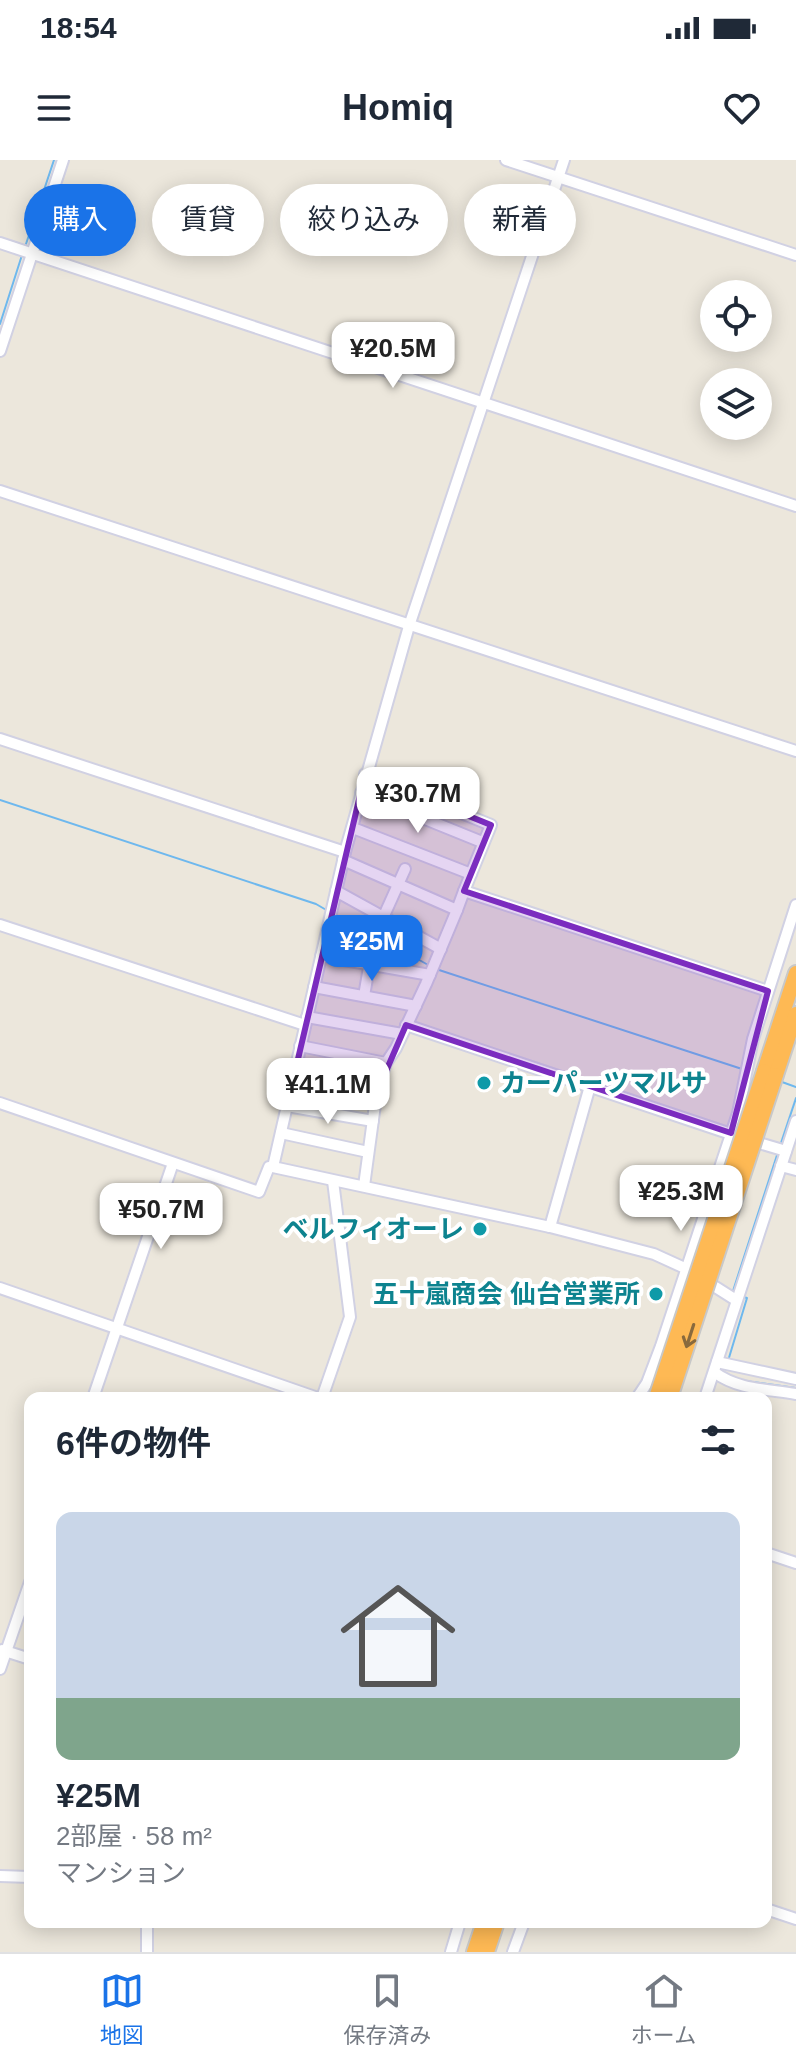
<!DOCTYPE html>
<html lang="ja">
<head>
<meta charset="utf-8">
<style>
	body { margin:0; font-family:Arial,"Noto Sans JP",sans-serif; background:#f6f6f7; color:#1f2937; height:100vh; display:flex; flex-direction:column; font-size:30px; white-space:nowrap }
	* { box-sizing:border-box; margin:0 }
	p { font-size:26px; color:#747a83 }
	.icon { flex:none; width:44px; height:44px; fill:none; stroke:currentColor; stroke-width:2; stroke-linecap:round; stroke-linejoin:round }
	.map { position:relative; flex:1; overflow:hidden }
	.details { position:absolute; left:24px; top:1232px; width:748px; height:536px; display:flex; flex-direction:column; background:#fff; border-radius:16px; box-shadow:0 4px 20px #0003 }
	.details>* { flex:none }
	.top-card { position:absolute; left:24px; top:24px; width:748px; height:72px; display:flex; gap:16px }
	.controls { position:absolute; left:700px; top:120px; display:grid; gap:16px }
	.controls a { display:grid; place-items:center; width:72px; height:72px; border-radius:50%; background:#fff; box-shadow:0 4px 20px #0003; font-size:40px }
	.price { position:absolute; translate:-50% -68px; padding:0 18px; border-radius:16px; background:#fff; color:#222; font-size:26px; line-height:52px; filter:drop-shadow(0 2px 4px #0008) }
	.price::after { content:''; position:absolute; left:50%; top:48px; width:24px; height:18px; margin-left:-12px; background:inherit; clip-path:polygon(0 0,100% 0,50% 100%) }
	.price.selected { background:#1a73e8; color:#fff }
	ul { padding:0; list-style:none }
	li { display:grid; align-content:center; gap:16px; height:424px; padding:0 32px }
	li span { display:grid; place-items:center; height:248px; border-radius:16px; color:#555 }
	li>.icon { margin-inline-start:auto }
	span .icon { width:144px; height:144px; fill:#fffc; stroke-width:1 }
	li b { font-size:34px }
	h2 { display:flex; justify-content:space-between; align-items:center; height:96px; padding:0 32px; font-size:34px }
	.chip { padding:0 28px; border-radius:36px; background:#fff; box-shadow:0 4px 20px #0003; font-size:28px; line-height:72px }
	.chip.selected { background:#1a73e8; color:#fff }
	.status { display:flex; justify-content:space-between; align-items:center; height:56px; padding:0 40px; background:#fff; direction:ltr }
	.status svg { height:22px; fill:currentColor }
	header { display:flex; justify-content:space-between; align-items:center; height:104px; padding:0 32px; background:#fff; font-size:36px; font-weight:800 }
	.dock { display:flex; justify-content:space-around; align-items:center; height:112px; border-top:2px solid #e0e1e3; background:#fff; font-size:22px; color:#747a83 }
	.dock a { display:grid; justify-items:center; gap:4px }
	.dock .selected { color:#1a73e8 }
	.map>svg:first-child { display:block }
	.green { fill:#a5e398 }
	.lines { fill:none; stroke-linecap:round; stroke-linejoin:round }
	.stream { stroke:#6eb8ee; stroke-width:2 }
	.minor-casing { stroke:#d1d1e3; stroke-width:14 }
	.highway-casing { stroke:#c8c8c8; stroke-width:18 }
	.minor { stroke:#fff; stroke-width:10 }
	.highway { stroke:#feb954; stroke-width:14 }
	.highway-bridge-casing { stroke:#c8c8c8; stroke-width:18; stroke-linecap:butt }
	.highway-bridge { stroke:#feb954; stroke-width:14 }
	.oneway { stroke:#896a3d }
	.marked { fill:#7b2cbf; fill-opacity:0.2; stroke:#7b2cbf; stroke-width:6; stroke-linejoin:round }
	.culture-dot { fill:#0f9aa8; stroke:#fff; stroke-width:3 }
	.labels { text-anchor:middle; dominant-baseline:central; stroke-width:8; stroke-linejoin:round; paint-order:stroke }
	.culture-label { font-size:26px; font-weight:bold; fill:#0d838f; stroke:#fff; text-anchor:end }
</style>
</head>
<body>
<div class="status"><b>18:54</b><svg viewBox="0 0 49 12"><path d="M0 12V9h3v3zM5 12V6h3v6zM10 12V3h3v9zM15 12V0h3v12zM26 1h20v11H26zM47 4h2v5h-2z"/></svg></div>
<header><svg class="icon" aria-label="menu" viewBox="0 0 24 24"><path d="M4 6h16M4 12h16M4 18h16"/></svg>Homiq<svg class="icon" aria-label="heart" viewBox="0 0 24 24"><path d="M12 20l-8-8c-3-5 5-10 8-4 3-6 11-1 8 4z"/></svg></header>
<div class="map">
<svg width="796" height="1792" viewBox="0 0 796 1792">
	<rect width="100%" height="100%" fill="#ece7dc"/>
	<polygon class="green" points="337,758 371,775 368,791 330,783"/>
	<g class="lines">
		<g class="stream">
			<polyline points="26,84 54,0"/>
			<polyline points="0,164 22,95"/>
			<polyline points="0,640 316,744 328,751"/>
			<polyline points="334,754 370,774"/>
			<polyline points="380,778 430,806"/>
			<polyline points="436,809 742,909"/>
			<polyline points="782,922 796,927"/>
			<polyline points="780,986 796,938"/>
			<polyline points="733,1131 778,992"/>
			<polyline points="728,1201 747,1138 744,1137"/>
			<polyline points="745,1221 796,1228"/>
		</g>
		<defs>
			<g id="minor">
				<polyline points="506,0 796,95"/>
				<polyline points="564,0 409,466 345,692 273,1007 550,1067 654,1094 687,1109 736,1140"/>
				<polyline points="0,83 796,346"/>
				<polyline points="0,191 63,0"/>
				<polyline points="0,331 796,591"/>
				<polyline points="0,579 345,692"/>
				<polyline points="365,614 491,665 464,731"/>
				<polyline points="361,633 482,682"/>
				<polyline points="353,668 471,714"/>
				<polyline points="343,700 457,750 464,731 768,831"/>
				<polyline points="336,731 441,789"/>
				<polyline points="0,765 305,865"/>
				<polyline points="321,796 430,815"/>
				<polyline points="314,827 416,846"/>
				<polyline points="364,836 374,778 405,709"/>
				<polyline points="307,857 402,874"/>
				<polyline points="406,865 734,975"/>
				<polyline points="300,886 386,903"/>
				<polyline points="294,916 377,932"/>
				<polyline points="0,943 259,1032 269,1007 273,1007"/>
				<polyline points="287,946 373,961"/>
				<polyline points="281,973 368,992"/>
				<polyline points="749,980 786,991"/>
				<polyline points="781,1006 796,1010"/>
				<polyline points="364,1026 377,930 386,903 396,888 426,824 457,750"/>
				<polyline points="550,1067 590,926"/>
				<polyline points="0,1128 318,1238"/>
				<polyline points="717,1202 796,1219"/>
				<path d="M 714,1212 C 738,1230 767,1229 796,1234"/>
				<polyline points="93,1238 173,1003"/>
				<polyline points="322,1238 350,1157 333,1021"/>
				<polyline points="637,1238 647,1223 661,1186 738,953 753,879 796,745"/>
				<polyline points="705,1238 796,961"/>
				<polyline points="766,1393 796,1403"/>
				<polyline points="2,1490 30,1499"/>
				<polyline points="0,1509 30,1422"/>
				<polyline points="0,1716 30,1717"/>
				<polyline points="766,1749 796,1759"/>
				<polyline points="147,1762 147,1792"/>
				<polyline points="451,1792 460,1762"/>
				<polyline points="513,1792 524,1762"/>
			</g>
			<g id="highway">
				<polyline points="764,911 796,813"/>
				<polyline points="776,915 796,854"/>
				<polyline points="474,1792 484,1762"/>
				<polyline points="487,1792 497,1762"/>
			</g>
		</defs>
		<use href="#minor" class="minor-casing"/>
		<use href="#highway" class="highway-casing"/>
		<use href="#minor" class="minor"/>
		<use href="#highway" class="highway"/>
		<defs>
			<g id="highway-bridge">
				<polyline points="656,1238 764,911"/>
				<polyline points="670,1238 776,915"/>
			</g>
		</defs>
		<use href="#highway-bridge" class="highway-bridge-casing"/>
		<use href="#highway-bridge" class="highway-bridge"/>
	</g>
	<defs><path id="oneway-shaft" d="M-6 0H5M1.5-3L5.5 0L1.5 3" fill="none" stroke-width="1.6" stroke-linecap="round" stroke-linejoin="round" transform="scale(2)"/></defs>
	<use class="oneway" href="#oneway-shaft" transform="translate(690 1176) rotate(108)"/>
	<path class="marked" d="M 365,614 L 491,665 L 464,731 L 768,831 L 731,973 L 406,865 L 377,932 L 294,916 Z"/>
	<g class="culture-dot">
		<circle cx="484" cy="923" r="8"/>
		<circle cx="480" cy="1069" r="8"/>
		<circle cx="656" cy="1134" r="8"/>
	</g>
	<g class="labels">
		<g class="culture-label">
			<text x="500" y="923" text-anchor="start">カーパーツマルサ</text>
			<text x="464" y="1069">ベルフィオーレ</text>
			<text x="640" y="1134">五十嵐商会 仙台営業所</text>
		</g>
	</g>
</svg>
<div class="controls">
<a><svg class="icon" aria-label="locate" viewBox="0 0 24 24"><circle cx="12" cy="12" r="6"/><path d="M12 2v4M12 18v4M2 12h4M18 12h4"/></svg></a>
<a><svg class="icon" aria-label="layers" viewBox="0 0 24 24"><path d="M12 4l9 5-9 5-9-5zM3 14l9 5 9-5"/></svg></a>
</div>
<b class="price" style="left:393px;top:230px">¥20.5M</b>
<b class="price" style="left:418px;top:675px">¥30.7M</b>
<b class="price selected" style="left:372px;top:823px">¥25M</b>
<b class="price" style="left:328px;top:966px">¥41.1M</b>
<b class="price" style="left:681px;top:1073px">¥25.3M</b>
<b class="price" style="left:161px;top:1091px">¥50.7M</b>
<div class="top-card">
<a class="chip selected">購入</a>
<a class="chip">賃貸</a>
<a class="chip">絞り込み</a>
<a class="chip">新着</a>
</div>
<section class="details">
<h2>6件の物件<svg class="icon" aria-label="filters" viewBox="0 0 24 24"><path d="M4 7h16M4 17h16"/><circle cx="9" cy="7" r="2"/><circle cx="15" cy="17" r="2"/></svg></h2>
<ul>
<li><span style="background:linear-gradient(#c9d6e8 75%,#7fa58c 0)"><svg class="icon" aria-label="home" viewBox="0 0 24 24"><path d="M3 11l9-7 9 7M6 9v11h12V9"/></svg></span><div><b>¥25M</b><p>2部屋 · 58 m²</p><p>マンション</p></div></li>
</ul>
</section>
</div>
<nav class="dock">
<a class="selected"><svg class="icon" aria-label="map" viewBox="0 0 24 24"><path d="M3 6l6-2 6 2 6-2v14l-6 2-6-2-6 2zM9 4v14M15 6v14"/></svg>地図</a>
<a><svg class="icon" aria-label="saved" viewBox="0 0 24 24"><path d="M7 4h10v16l-5-4-5 4z"/></svg>保存済み</a>
<a><svg class="icon" aria-label="home" viewBox="0 0 24 24"><path d="M3 11l9-7 9 7M6 9v11h12V9"/></svg>ホーム</a>
</nav>
</body>
</html>
